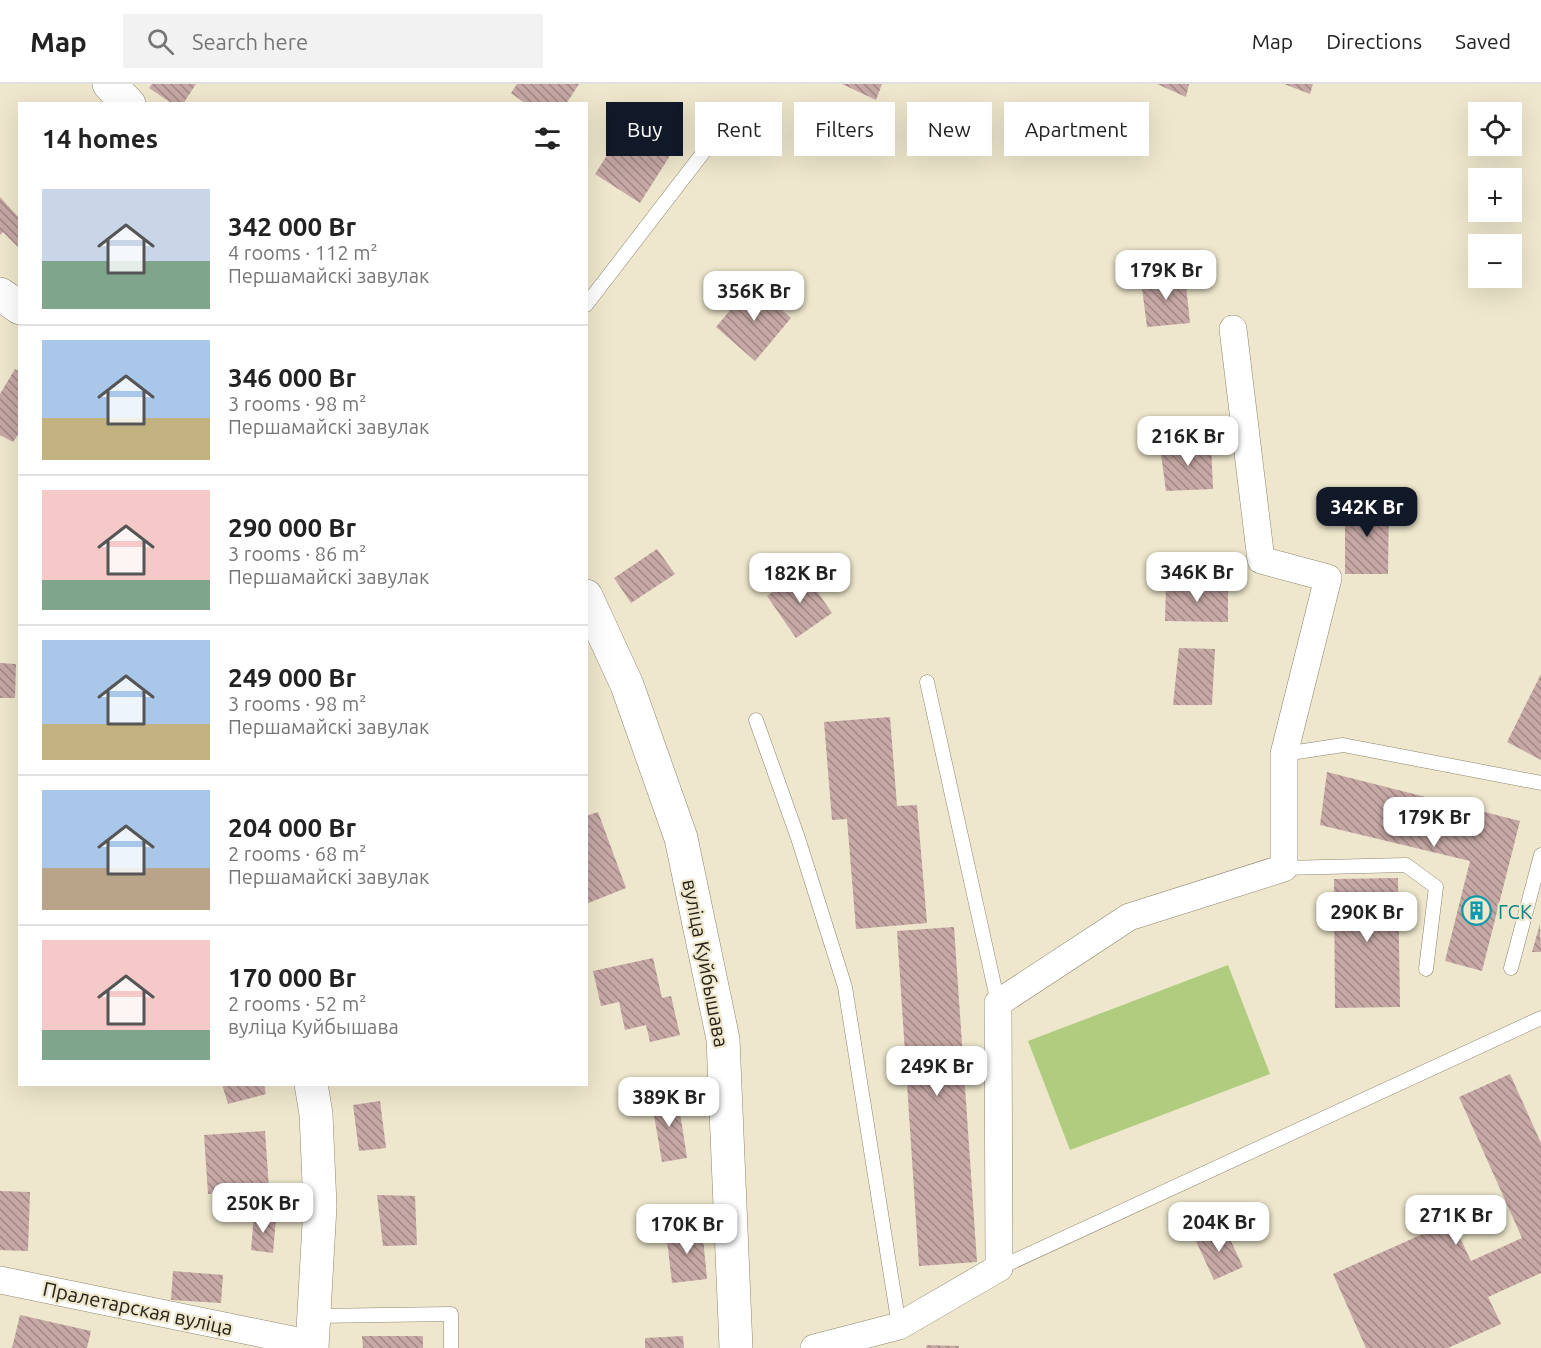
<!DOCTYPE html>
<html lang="en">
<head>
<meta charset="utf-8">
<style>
	body { margin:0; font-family:Ubuntu,sans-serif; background:#f2f2f2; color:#222; height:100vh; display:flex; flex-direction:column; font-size:22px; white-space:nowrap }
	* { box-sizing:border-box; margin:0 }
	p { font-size:20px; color:#767676 }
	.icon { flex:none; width:33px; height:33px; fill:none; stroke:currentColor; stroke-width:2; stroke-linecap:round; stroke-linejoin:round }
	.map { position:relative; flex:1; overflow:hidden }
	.side { position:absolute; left:18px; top:18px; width:570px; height:984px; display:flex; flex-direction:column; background:#fff; border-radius:0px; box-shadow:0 6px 24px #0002 }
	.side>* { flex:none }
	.top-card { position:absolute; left:606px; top:18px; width:570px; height:54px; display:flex; gap:12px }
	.buttons { position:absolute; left:1468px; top:18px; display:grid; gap:12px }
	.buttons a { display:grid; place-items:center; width:54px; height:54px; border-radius:0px; background:#fff; box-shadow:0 6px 24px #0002; font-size:30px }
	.price { position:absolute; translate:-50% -51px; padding:0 14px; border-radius:12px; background:#fff; color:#222; font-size:20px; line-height:39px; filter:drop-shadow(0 2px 3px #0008) }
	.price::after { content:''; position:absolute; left:50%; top:36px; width:18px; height:14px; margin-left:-9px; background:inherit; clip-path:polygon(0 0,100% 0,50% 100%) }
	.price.active { background:#111827; color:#fff }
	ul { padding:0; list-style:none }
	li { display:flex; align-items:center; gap:18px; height:150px; padding:0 24px }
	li+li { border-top:2px solid #e0e0e0 }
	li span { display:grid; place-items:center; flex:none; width:168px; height:120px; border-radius:0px; color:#555 }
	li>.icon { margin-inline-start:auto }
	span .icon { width:72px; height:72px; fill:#fffc; stroke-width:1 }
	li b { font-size:26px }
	h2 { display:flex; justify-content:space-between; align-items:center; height:72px; padding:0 24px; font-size:26px }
	.tag { padding:0 21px; border-radius:0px; background:#fff; box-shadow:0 6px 24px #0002; font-size:21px; line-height:54px }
	.tag.active { background:#111827; color:#fff }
	header { display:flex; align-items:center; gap:36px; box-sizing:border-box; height:84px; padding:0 30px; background:#fff; border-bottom:2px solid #e0e0e0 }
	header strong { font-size:28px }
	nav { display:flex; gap:33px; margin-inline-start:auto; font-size:21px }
	.search { width:420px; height:54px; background:#f2f2f2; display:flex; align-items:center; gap:15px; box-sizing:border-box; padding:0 21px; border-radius:0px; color:#767676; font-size:22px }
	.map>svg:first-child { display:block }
	.grass { fill:#b0cc7e }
	.building { fill:url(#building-back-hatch) }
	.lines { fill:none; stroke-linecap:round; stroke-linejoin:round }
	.lane-casing { stroke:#8c856d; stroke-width:15 }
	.street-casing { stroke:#8c856d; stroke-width:28 }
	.secondary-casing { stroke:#8c856d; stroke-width:34 }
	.lane { stroke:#fff; stroke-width:14 }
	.street { stroke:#fff; stroke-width:27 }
	.secondary { stroke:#fff; stroke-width:33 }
	.labels { text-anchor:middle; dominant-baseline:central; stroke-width:4.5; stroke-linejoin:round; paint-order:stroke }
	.culture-label { font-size:20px; fill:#0d838f; stroke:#eee7cd; text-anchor:start }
	.street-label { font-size:20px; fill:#252218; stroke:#eee7cd }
</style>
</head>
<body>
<header>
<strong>Map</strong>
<div class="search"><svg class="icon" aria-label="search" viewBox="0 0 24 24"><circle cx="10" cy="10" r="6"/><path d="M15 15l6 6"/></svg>Search here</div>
<nav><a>Map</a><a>Directions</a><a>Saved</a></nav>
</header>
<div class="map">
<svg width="1541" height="1264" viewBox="0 0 1541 1264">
	<defs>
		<pattern id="building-back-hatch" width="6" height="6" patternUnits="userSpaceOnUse" patternTransform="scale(1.5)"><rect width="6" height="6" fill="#c6a8a5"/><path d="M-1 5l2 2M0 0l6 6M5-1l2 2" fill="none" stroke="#a18885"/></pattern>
	</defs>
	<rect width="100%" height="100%" fill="#eee7cd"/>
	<polygon class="grass" points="1228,881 1270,990 1070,1066 1028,957"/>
	<g class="building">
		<polygon points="152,0 196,0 183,20 173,20 149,4"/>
		<polygon points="517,0 579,0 566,20 526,20 511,9"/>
		<polygon points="842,0 882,0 876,16"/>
		<polygon points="1157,0 1189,0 1186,13"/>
		<polygon points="1284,0 1313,0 1310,10"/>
		<polygon points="633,31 678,59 640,119 595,90"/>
		<polygon points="0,113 20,135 20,165 3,148 0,151"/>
		<polygon points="1185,192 1190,239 1147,243 1141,196"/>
		<polygon points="752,200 791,234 755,277 716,243"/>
		<polygon points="15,285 20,288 20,348 13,358 0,351 0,310"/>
		<polygon points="1211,360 1213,405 1166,407 1160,363"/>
		<polygon points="1345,419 1389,419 1388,490 1345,490"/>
		<polygon points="657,465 675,490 631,519 614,494"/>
		<polygon points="803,487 832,529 796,554 767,512"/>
		<polygon points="1228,499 1228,538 1165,537 1166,503"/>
		<polygon points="1179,564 1215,565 1212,621 1173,621"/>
		<polygon points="0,579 16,580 15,614 0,614"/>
		<polygon points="1541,590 1541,676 1507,658"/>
		<polygon points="890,633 897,722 917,721 927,839 856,845 847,735 832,736 824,638"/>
		<polygon points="1327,688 1520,737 1482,887 1445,877 1470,777 1320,741"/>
		<polygon points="598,728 626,804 586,820 586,732"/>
		<polygon points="1398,794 1400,923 1335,924 1334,795"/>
		<polygon points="1540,840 1541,868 1532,868"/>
		<polygon points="954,843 977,1178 919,1182 897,847"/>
		<polygon points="653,874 662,914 671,912 680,951 650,958 646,941 625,946 619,918 601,922 593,887"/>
		<polygon points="1510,990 1541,1059 1541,1189 1488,1213 1501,1240 1448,1264 1366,1264 1333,1190 1452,1137 1471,1177 1522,1154 1459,1013"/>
		<polygon points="222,1000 264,1000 266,1010 228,1020"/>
		<polygon points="677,1009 687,1074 662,1078 651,1014"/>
		<polygon points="380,1017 386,1064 359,1067 353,1021"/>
		<polygon points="265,1047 269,1105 208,1110 204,1051"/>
		<polygon points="0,1107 30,1108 28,1167 0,1166"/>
		<polygon points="377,1111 415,1112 417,1161 383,1162"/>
		<polygon points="254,1130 276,1134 273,1169 251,1166"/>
		<polygon points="1224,1142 1243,1183 1214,1196 1195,1155"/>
		<polygon points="702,1144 707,1195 672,1199 666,1148"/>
		<polygon points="173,1187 223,1191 221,1219 171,1216"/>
		<polygon points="20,1231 91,1247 87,1264 12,1264"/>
		<polygon points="362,1252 423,1252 423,1264 363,1264"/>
		<polygon points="683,1252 684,1264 645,1264 645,1254"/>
		<polygon points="927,1261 959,1262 959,1264 926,1264"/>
	</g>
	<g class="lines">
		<defs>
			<g id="lane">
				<polyline points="586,221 729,35"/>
				<polyline points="927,598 998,919"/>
				<polyline points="756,636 798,754 845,903 899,1242"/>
				<polyline points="1284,670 1343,661 1541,699"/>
				<polyline points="1284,784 1406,781 1436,803 1426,885"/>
				<polyline points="1511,884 1541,771"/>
				<polyline points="999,1184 1541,934"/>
				<polyline points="314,1232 451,1230 451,1264"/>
			</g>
			<g id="street">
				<polyline points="0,1196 312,1260"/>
				<polyline points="814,1264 899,1242 999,1184 998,919 1129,833 1284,784 1284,670 1328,494 1261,476 1233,245"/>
			</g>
			<g id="secondary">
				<polyline points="109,0 129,20"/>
				<polyline points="0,210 20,224"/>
				<polyline points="586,512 627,601 681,754 723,955 736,1264"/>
				<polyline points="311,1000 316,1030 320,1122 312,1264"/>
			</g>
		</defs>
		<use href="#lane" class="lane-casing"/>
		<use href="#street" class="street-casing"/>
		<use href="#secondary" class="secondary-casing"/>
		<use href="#lane" class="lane"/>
		<use href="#street" class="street"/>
		<use href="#secondary" class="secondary"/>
	</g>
	<defs>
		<symbol id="building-ring" viewBox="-11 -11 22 22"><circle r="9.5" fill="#eee7cd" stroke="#0f9aa8" stroke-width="1.5"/><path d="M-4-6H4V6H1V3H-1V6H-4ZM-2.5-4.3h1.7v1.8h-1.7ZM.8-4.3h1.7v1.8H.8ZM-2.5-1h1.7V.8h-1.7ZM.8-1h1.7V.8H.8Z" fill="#0f9aa8"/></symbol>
	</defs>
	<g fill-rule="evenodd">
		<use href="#building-ring" x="1460" y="810" width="33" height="33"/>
	</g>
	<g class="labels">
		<g class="culture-label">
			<text x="1498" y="827">ГСК</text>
		</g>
		<g class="street-label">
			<text transform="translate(706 879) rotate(79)">вуліца Куйбышава</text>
			<text transform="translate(138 1224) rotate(12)">Пралетарская вуліца</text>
		</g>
	</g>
</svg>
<div class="buttons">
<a><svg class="icon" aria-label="locate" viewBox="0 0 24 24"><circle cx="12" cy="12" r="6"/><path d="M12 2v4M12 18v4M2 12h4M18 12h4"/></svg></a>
<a>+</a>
<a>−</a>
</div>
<b class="price" style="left:1166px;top:217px">179K Br</b>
<b class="price" style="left:754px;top:238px">356K Br</b>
<b class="price" style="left:1188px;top:383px">216K Br</b>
<b class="price active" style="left:1367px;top:454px">342K Br</b>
<b class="price" style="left:1197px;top:519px">346K Br</b>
<b class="price" style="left:800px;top:520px">182K Br</b>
<b class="price" style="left:1434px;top:764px">179K Br</b>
<b class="price" style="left:1367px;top:859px">290K Br</b>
<b class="price" style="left:937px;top:1013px">249K Br</b>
<b class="price" style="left:669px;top:1044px">389K Br</b>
<b class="price" style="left:263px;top:1150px">250K Br</b>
<b class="price" style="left:1456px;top:1162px">271K Br</b>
<b class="price" style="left:1219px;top:1169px">204K Br</b>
<b class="price" style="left:687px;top:1171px">170K Br</b>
<div class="top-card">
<a class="tag active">Buy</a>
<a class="tag">Rent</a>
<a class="tag">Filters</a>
<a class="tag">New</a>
<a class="tag">Apartment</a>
</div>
<section class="side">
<h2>14 homes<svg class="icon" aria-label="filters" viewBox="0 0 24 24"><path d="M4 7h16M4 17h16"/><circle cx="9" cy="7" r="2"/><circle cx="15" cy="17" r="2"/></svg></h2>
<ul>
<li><span style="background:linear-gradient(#c9d6e8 60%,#7fa58c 0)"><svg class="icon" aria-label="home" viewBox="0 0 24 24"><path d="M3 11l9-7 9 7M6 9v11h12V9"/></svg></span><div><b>342 000 Br</b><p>4 rooms · 112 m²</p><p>Першамайскі завулак</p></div></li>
<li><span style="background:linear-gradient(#a9c7e8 65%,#c2b280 0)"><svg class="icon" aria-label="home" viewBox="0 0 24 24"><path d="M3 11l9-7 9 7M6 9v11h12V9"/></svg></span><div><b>346 000 Br</b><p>3 rooms · 98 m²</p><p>Першамайскі завулак</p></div></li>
<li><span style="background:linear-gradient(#f6c9c9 75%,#7fa58c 0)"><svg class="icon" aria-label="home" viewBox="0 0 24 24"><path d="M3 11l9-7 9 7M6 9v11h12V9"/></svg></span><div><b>290 000 Br</b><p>3 rooms · 86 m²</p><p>Першамайскі завулак</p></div></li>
<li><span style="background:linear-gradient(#a9c7e8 70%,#c2b280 0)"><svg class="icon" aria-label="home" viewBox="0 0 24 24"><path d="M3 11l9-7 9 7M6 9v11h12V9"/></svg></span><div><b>249 000 Br</b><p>3 rooms · 98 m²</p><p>Першамайскі завулак</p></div></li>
<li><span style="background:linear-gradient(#a9c7e8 65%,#b9a48a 0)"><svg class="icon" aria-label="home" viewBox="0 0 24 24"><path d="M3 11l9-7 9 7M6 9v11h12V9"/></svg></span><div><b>204 000 Br</b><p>2 rooms · 68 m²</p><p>Першамайскі завулак</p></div></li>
<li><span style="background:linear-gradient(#f6c9c9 75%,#7fa58c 0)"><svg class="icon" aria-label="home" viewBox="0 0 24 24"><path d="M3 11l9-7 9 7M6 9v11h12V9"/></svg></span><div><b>170 000 Br</b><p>2 rooms · 52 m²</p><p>вуліца Куйбышава</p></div></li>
</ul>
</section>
</div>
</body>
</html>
